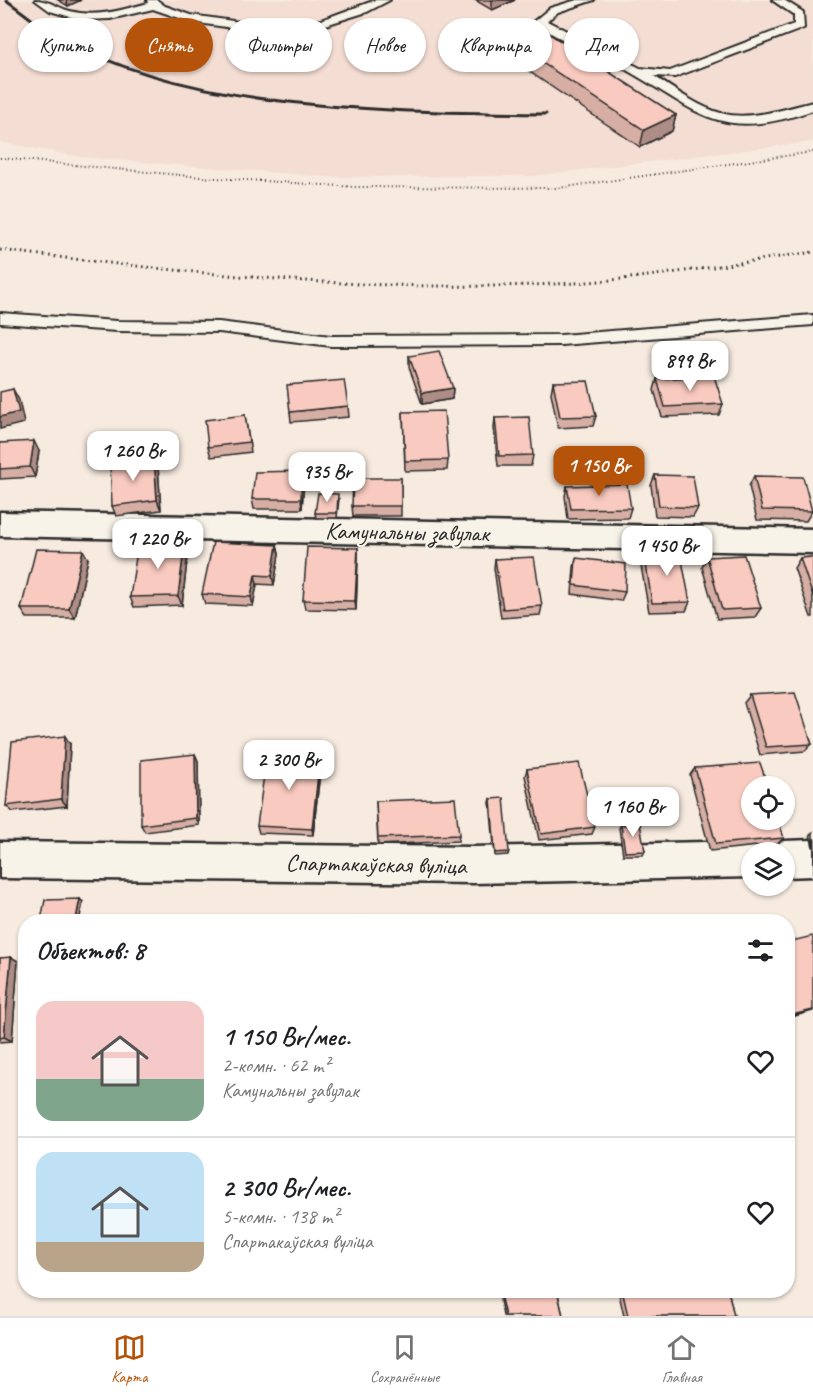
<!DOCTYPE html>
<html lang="ru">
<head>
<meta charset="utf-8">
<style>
	body { margin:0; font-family:Caveat,sans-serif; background:#f2f2f2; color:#202124; height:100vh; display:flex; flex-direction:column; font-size:22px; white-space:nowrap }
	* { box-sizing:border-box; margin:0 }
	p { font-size:20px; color:#757577 }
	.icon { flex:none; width:33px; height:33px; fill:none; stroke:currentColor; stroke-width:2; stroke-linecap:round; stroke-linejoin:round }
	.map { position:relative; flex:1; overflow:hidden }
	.side { position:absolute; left:18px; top:914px; width:777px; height:384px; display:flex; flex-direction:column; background:#fff; border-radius:24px; box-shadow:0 2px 4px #0004 }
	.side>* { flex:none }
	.guide { position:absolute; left:18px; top:18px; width:777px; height:54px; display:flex; gap:12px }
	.fabs { position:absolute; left:741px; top:776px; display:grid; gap:12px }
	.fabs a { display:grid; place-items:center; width:54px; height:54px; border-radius:50%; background:#fff; box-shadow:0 2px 4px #0004; font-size:30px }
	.price { position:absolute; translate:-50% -51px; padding:0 14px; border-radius:12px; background:#fff; color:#222; font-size:20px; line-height:39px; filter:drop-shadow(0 2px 3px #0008) }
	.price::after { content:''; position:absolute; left:50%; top:36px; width:18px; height:14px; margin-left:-9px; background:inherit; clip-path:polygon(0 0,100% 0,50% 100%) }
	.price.active { background:#b45309; color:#fff }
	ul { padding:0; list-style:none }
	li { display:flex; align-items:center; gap:18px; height:150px; padding:0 18px }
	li+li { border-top:2px solid #e0e0e0 }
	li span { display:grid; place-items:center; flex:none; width:168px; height:120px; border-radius:18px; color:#555 }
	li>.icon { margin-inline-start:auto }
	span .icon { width:72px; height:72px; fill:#fffc; stroke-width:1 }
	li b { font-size:26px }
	h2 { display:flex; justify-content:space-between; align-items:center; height:72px; padding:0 18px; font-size:26px }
	.chip { padding:0 21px; border-radius:27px; background:#fff; box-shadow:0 2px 4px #0004; font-size:21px; line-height:54px }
	.chip.active { background:#b45309; color:#fff }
	.tabs { display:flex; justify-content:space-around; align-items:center; height:84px; border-top:2px solid #e0e0e0; background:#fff; font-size:16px; color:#757577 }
	.tabs a { display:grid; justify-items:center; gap:3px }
	.tabs .active { color:#b45309 }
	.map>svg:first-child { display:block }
	.built { fill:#f4ddd3 }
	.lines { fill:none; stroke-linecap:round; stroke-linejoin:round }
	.service-casing { stroke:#2b2b2b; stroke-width:4 }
	.minor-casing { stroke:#2b2b2b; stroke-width:5 }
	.path-far1 { stroke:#2b2b2b; stroke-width:2; stroke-dasharray:1 3; stroke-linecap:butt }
	.path { stroke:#2b2b2b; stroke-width:3; stroke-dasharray:1.5 4; stroke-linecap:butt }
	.service { fill:#f7f3e8; fill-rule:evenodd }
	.minor { fill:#f7f3e8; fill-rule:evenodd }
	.rail { stroke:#2b2b2b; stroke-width:3 }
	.wall { fill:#d6aea4; stroke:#2b2b2b; stroke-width:1.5 }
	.shaded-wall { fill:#ae8d86; stroke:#2b2b2b; stroke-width:1.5 }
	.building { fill:#f9cabf; stroke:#2b2b2b; stroke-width:1.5 }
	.labels { text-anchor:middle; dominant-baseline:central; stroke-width:4.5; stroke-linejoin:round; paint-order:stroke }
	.street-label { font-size:24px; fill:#2b2b2b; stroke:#f7f3e8 }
</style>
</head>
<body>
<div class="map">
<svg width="813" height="1316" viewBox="0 0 813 1316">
	<rect width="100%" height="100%" fill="#f7ebe0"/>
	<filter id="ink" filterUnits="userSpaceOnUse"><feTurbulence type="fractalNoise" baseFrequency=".0167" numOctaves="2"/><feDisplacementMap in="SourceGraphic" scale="12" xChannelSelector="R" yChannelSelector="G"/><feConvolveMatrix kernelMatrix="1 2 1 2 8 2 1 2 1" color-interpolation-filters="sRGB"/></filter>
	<g filter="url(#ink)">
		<polygon class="built" points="0,0 813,0 813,142 533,176 328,177 80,157 0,142"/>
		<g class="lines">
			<defs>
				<g id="service">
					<path d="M 35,0 C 49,0 56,7 70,11 C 95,18 123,10 148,3 L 147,0 L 157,0 L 165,6 L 191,15 L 261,25 L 321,20 L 376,0 L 390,0 L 367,12 L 322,26 L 261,32 L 191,22 L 153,9 L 110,19 L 81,20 L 50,11 Z"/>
					<path d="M 577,0 L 594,0 L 558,12 L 547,21 L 640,68 L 670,71 L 794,24 L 794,15 L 772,0 L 784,0 L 803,12 L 804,28 L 675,77 L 654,76 C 724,124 733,123 813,102 L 813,110 C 712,146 695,105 615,64 C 594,53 549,36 534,21 L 550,8 Z"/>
					<polygon points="0,313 117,321 219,322 331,336 561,335 813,315 813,325 561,345 331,346 219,332 117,331 0,323"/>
				</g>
				<g id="minor">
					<polygon points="0,512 813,529 813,553 0,536"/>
					<polygon points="813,840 813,876 784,877 784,852 768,852 771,846 784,841"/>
					<polygon points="752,841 765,846 768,852 752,852 752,877 474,883 0,878 0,842 474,847"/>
				</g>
			</defs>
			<use href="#service" class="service-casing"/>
			<use href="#minor" class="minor-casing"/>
			<polyline class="path-far1" points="0,158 201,177 355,187 558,188 813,152"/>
			<path class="path" d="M 0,250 C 185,273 370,293 556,284 C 643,280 728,264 813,252"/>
			<use href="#service" class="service"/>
			<use href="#minor" class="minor"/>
			<path class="rail" d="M 6,0 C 23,12 40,27 58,37 C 194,113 394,111 546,114"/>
		</g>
		<g class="wall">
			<polygon points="58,0 81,0 68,6"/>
			<polygon points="475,0 515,0 492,10"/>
			<polygon points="500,35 676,115 672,131 640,147 499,51"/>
			<polygon points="409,356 453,388 452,399 422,404 409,367"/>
			<polygon points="657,379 723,404 719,415 662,417 654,390"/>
			<polygon points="553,382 596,416 593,426 558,428 551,393"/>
			<polygon points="348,406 349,417 291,422 290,412"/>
			<polygon points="403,412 448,460 447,470 405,471"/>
			<polygon points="245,415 251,452 211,457 208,447"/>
			<polygon points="495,418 533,455 531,466 498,466 494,428"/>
			<polygon points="0,443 39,451 35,477 0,479"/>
			<polygon points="154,457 158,467 161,510 116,516 112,506"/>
			<polygon points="302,471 304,481 302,509 254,509 252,499"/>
			<polygon points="655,475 698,508 693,517 655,516 651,485"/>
			<polygon points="754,476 812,511 806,521 757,520 749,486"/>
			<polygon points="401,478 401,516 353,516 352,506"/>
			<polygon points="567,486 631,508 628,518 568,519 565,496"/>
			<polygon points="339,499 337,518 316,518 315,513"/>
			<polygon points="277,545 279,554 274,585 257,584 253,606 205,604 202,594"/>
			<polygon points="358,548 358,557 356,610 305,609 303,600"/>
			<polygon points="644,551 690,602 686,611 649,612 640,560"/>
			<polygon points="188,552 182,605 134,607 130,597"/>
			<polygon points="707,557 761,608 755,617 717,619 702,567"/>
			<polygon points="813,557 813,617 811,617 794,568 800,558"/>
			<polygon points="576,558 625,592 621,601 572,594 574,567"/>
			<polygon points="88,559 75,618 27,618 21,609"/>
			<polygon points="495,559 542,606 540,615 501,618 494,568"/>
			<polygon points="750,695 812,744 805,751 760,755 744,703"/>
			<polygon points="70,744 67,806 13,812 6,806"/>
			<polygon points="195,754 198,761 199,825 145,832 141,825"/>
			<polygon points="320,756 321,763 313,835 259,833 257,826"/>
			<polygon points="695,768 784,838 777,844 710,851 690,775"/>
			<polygon points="527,769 595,827 592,834 539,840 525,776"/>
			<polygon points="491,799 509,852 508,855 495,856 490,802"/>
			<polygon points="376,801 459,835 458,841 378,845"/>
			<polygon points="621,825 645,851 643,855 623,855 619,828"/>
			<polygon points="813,832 813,847 810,834"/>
			<polygon points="83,902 79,921 43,921 41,920"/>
			<polygon points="0,958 18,961 12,1041 0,1042"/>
			<polygon points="498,1290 557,1290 563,1316 503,1316"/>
			<polygon points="618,1290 728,1290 734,1316 624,1316"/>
		</g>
		<g class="shaded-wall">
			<polygon points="66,0 81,0 68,6"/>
			<polygon points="492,0 515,0 492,10"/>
			<polygon points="676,115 672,131 640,147 644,130"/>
			<polygon points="453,388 452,399 422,404 422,393"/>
			<polygon points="13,389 19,400 24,423 0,429 0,417"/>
			<polygon points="34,441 39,451 35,477 30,467"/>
			<polygon points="154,457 158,467 161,510 157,500"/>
			<polygon points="302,471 304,481 302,509 301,499"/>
			<polygon points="185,542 188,552 182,605 178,596"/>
			<polygon points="277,545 279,554 274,585 272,576"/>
			<polygon points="358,548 358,557 356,610 355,601"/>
			<polygon points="83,550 88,559 75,618 69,609"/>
			<polygon points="255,575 257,584 253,606 251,597"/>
			<polygon points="65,736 70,744 67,806 61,799"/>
			<polygon points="195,754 198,761 199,825 196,818"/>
			<polygon points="320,756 321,763 313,835 312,829"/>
			<polygon points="80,899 83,902 79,921 78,921 76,919"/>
			<polygon points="11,957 18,961 12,1041 4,1037"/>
			<polygon points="813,1010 813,1011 788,1018 788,1017"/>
		</g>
		<g class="building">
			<polygon points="531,22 676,115 644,130 500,35"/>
			<polygon points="439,351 453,388 422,393 409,356"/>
			<polygon points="714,376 723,404 665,407 657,379"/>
			<polygon points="344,380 348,406 290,412 287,385"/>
			<polygon points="588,381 596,416 560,417 553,382"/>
			<polygon points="13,389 19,412 0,417 0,392"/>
			<polygon points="444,411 448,460 405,461 403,412"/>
			<polygon points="245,415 249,442 208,447 205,420"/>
			<polygon points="529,417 533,455 499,456 495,418"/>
			<polygon points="34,441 30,467 0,469 0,443"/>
			<polygon points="154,457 157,500 112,506 110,463"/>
			<polygon points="302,471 301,499 252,499 255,472"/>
			<polygon points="655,475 693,476 698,508 659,506"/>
			<polygon points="754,476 803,477 812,511 762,510"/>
			<polygon points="353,478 401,478 401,506 352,506"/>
			<polygon points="627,484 631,508 571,509 567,486"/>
			<polygon points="318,493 338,494 337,513 315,513"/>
			<polygon points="185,542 178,596 130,597 138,544"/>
			<polygon points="213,542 277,545 272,576 255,575 251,597 202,594"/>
			<polygon points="307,547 358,548 355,601 303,600"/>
			<polygon points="36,549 83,550 69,609 21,609"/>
			<polygon points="680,550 690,602 652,603 644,551"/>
			<polygon points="744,555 761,608 722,610 707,557"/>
			<polygon points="534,557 542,606 503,609 495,559"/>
			<polygon points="813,557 813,597 800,558"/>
			<polygon points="576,558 626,564 625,592 574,585"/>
			<polygon points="795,692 812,744 766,747 750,695"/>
			<polygon points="65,736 61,799 6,806 12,742"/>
			<polygon points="267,753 320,756 312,829 257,826"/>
			<polygon points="195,754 196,818 141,825 141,760"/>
			<polygon points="579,763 595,827 541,834 527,769"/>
			<polygon points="760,763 768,786 752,786 752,819 778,819 784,838 716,844 695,768"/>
			<polygon points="455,798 459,835 378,838 376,801"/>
			<polygon points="504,798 509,852 495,853 491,799"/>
			<polygon points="640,824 645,851 625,852 621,825"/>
			<polygon points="80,899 76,919 41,920 45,900"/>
			<polygon points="383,915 383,921 352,921 352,918"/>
			<polygon points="812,936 813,938 813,1010 788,1016 788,942"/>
			<polygon points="11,957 4,1037 0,1038 0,958"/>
			<polygon points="499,1290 557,1290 563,1316 505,1316"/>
			<polygon points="622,1290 728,1290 734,1316 628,1316"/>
		</g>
	</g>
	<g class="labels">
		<g class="street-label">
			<text transform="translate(407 532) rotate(1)">Камунальны завулак</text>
			<text transform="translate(376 864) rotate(1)">Спартакаўская вуліца</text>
		</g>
	</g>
</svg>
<div class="fabs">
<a><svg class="icon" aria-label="locate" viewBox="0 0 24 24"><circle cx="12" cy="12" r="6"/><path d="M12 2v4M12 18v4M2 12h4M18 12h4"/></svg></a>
<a><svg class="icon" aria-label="layers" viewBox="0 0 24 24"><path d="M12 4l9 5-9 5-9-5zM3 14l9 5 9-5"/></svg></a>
</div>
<b class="price" style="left:690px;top:392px">899 Br</b>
<b class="price" style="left:133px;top:482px">1 260 Br</b>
<b class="price active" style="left:599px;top:497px">1 150 Br</b>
<b class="price" style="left:327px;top:503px">935 Br</b>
<b class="price" style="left:158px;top:570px">1 220 Br</b>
<b class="price" style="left:667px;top:577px">1 450 Br</b>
<b class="price" style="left:289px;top:791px">2 300 Br</b>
<b class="price" style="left:633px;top:838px">1 160 Br</b>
<div class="guide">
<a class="chip">Купить</a>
<a class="chip active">Снять</a>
<a class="chip">Фильтры</a>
<a class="chip">Новое</a>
<a class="chip">Квартира</a>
<a class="chip">Дом</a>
</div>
<section class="side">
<h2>Объектов: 8<svg class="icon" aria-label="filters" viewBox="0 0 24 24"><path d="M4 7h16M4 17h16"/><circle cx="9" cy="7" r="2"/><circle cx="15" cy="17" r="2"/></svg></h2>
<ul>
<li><span style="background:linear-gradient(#f6c9c9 65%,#7fa58c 0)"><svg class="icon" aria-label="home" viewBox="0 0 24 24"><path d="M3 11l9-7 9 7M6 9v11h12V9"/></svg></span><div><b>1 150 Br/мес.</b><p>2-комн. · 62 m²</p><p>Камунальны завулак</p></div><svg class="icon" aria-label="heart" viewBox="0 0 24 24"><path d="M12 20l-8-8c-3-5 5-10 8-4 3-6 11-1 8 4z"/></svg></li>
<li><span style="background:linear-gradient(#bfe0f5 75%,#b9a48a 0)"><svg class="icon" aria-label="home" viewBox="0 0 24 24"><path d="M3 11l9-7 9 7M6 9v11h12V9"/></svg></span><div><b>2 300 Br/мес.</b><p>5-комн. · 138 m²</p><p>Спартакаўская вуліца</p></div><svg class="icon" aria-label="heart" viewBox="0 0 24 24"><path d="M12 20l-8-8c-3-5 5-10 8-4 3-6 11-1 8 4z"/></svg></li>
</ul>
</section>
</div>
<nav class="tabs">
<a class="active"><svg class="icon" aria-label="map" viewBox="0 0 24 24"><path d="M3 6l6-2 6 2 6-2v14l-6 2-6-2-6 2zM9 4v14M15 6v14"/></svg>Карта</a>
<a><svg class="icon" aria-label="saved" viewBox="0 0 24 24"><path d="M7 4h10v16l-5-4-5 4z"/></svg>Сохранённые</a>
<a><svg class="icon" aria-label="home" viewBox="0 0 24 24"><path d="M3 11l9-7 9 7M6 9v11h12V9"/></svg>Главная</a>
</nav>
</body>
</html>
